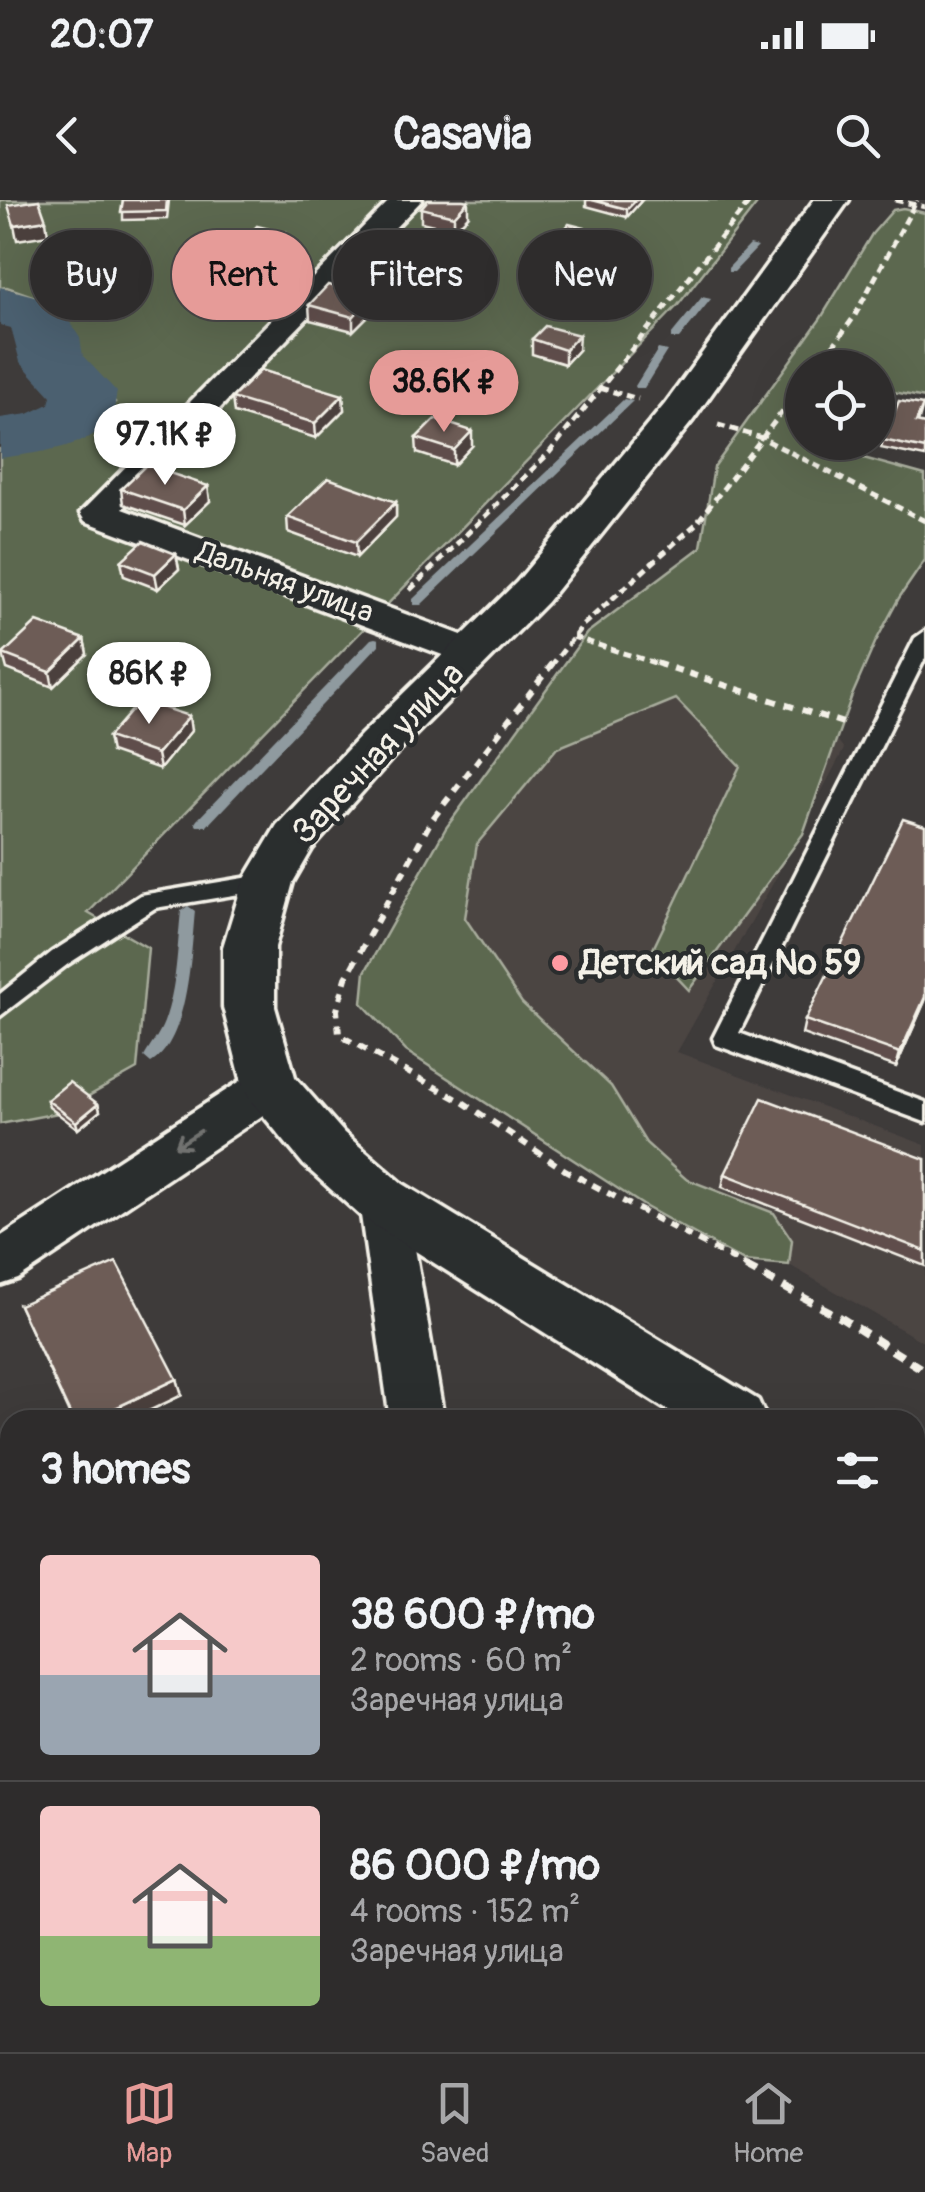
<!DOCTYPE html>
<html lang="en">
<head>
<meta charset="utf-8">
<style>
	body { margin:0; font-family:Pangolin,sans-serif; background:#3a3838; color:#f1f3f6; height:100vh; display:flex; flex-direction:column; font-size:38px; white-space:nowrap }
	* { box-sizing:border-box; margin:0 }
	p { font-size:32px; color:#a7a7a9 }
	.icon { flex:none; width:55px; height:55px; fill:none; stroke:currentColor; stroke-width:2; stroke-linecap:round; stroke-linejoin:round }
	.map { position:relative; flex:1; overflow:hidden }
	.side { position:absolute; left:0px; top:1210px; width:925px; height:642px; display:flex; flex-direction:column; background:#2e2c2c; border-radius:30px 30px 0 0; box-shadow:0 10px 40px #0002,0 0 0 2px #494848 }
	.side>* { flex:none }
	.guide { position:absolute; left:30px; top:30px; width:865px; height:90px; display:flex; gap:20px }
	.buttons { position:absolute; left:785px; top:150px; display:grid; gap:20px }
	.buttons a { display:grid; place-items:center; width:110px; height:110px; border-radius:50%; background:#2e2c2c; box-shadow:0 10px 40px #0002,0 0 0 2px #494848; font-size:50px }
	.price { position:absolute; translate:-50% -85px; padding:0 22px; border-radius:35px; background:#fff; color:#222; font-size:32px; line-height:65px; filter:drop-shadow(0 2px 5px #0008) }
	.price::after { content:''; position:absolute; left:50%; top:60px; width:30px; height:22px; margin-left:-15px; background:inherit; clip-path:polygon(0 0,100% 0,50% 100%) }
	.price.current { background:#e69b98; color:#111 }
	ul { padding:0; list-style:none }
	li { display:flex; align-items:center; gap:30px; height:250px; padding:0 40px }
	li+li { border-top:2px solid #494848 }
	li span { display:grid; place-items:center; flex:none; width:280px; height:200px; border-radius:10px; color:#555 }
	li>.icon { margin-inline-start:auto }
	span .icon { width:120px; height:120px; fill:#fffc; stroke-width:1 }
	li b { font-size:42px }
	h2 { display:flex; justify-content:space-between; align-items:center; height:120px; padding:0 40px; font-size:42px }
	.chip { padding:0 35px; border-radius:45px; background:#2e2c2c; box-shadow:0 10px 40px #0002,0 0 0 2px #494848; font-size:35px; line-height:90px }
	.chip.current { background:#e69b98; color:#111 }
	.status { display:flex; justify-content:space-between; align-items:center; height:70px; padding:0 50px; background:#2e2c2c; direction:ltr }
	.status svg { height:28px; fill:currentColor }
	header { display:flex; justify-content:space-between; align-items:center; height:130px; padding:0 40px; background:#2e2c2c; font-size:45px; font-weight:700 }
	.tab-bar { display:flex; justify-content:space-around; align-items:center; height:140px; border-top:2px solid #494848; background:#2e2c2c; font-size:28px; color:#a7a7a9 }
	.tab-bar a { display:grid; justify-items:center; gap:5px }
	.tab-bar .current { color:#e69b98 }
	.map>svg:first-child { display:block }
	.built { fill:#4c4543 }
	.green { fill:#5b6850; stroke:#a8ac9c; stroke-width:2.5 }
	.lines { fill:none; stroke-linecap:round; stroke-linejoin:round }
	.stream { fill:#8f9a9f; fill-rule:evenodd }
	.river { fill:#4c606f; fill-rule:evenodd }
	.service-casing { stroke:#f4f1e8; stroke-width:7 }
	.minor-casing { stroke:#f4f1e8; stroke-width:7 }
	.tertiary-casing { stroke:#f4f1e8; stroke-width:7 }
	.path-far2 { stroke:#f4f1e8; stroke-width:5; stroke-dasharray:8 5; stroke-linecap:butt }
	.path-far1 { stroke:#f4f1e8; stroke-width:6; stroke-dasharray:9 8; stroke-linecap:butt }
	.path { stroke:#f4f1e8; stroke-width:8; stroke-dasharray:12 9; stroke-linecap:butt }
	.service { fill:#2a2d2e; fill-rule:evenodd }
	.minor { fill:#2a2d2e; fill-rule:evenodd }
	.tertiary { fill:#2a2d2e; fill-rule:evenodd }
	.wall { fill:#5e4e4b; stroke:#f4f1e8; stroke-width:2.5 }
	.shaded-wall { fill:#4c403d; stroke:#f4f1e8; stroke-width:2.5 }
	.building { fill:#6d5b57; stroke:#f4f1e8; stroke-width:2.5 }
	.oneway { stroke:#71726f }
	.poi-dot { fill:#ff9aa2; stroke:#2a2d2e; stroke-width:4 }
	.labels { text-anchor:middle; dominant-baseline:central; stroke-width:9; stroke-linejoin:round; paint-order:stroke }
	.far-street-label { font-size:30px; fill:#f4f1e8; stroke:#2a2d2e }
	.street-label { font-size:35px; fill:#f4f1e8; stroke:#2a2d2e }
	.poi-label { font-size:35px; font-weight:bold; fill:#f4f1e8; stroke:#2a2d2e; text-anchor:start }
</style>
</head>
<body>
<div class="status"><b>20:07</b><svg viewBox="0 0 49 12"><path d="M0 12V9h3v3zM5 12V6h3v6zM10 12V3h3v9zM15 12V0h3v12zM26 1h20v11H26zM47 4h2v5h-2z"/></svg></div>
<header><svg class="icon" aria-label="back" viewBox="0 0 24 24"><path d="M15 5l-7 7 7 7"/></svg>Casavia<svg class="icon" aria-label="search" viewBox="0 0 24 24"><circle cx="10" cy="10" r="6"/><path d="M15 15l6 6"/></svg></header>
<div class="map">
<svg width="925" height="1852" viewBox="0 0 925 1852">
	<rect width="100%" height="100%" fill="#3e3b3a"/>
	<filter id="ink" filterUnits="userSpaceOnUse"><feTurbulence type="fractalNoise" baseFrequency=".01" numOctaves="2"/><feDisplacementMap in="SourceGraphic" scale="20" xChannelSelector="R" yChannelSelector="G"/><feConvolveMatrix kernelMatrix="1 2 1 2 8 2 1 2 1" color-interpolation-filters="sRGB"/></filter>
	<g filter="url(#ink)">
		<polygon class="built" points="597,453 827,526 844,549 772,685 677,852 925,945 925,1143 737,1035 415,720"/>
		<g class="green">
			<polygon points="0,0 760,0 678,105 88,713 148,748 137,869 58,913 0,924 0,249 79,235 115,202 78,155 58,105 7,87 0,88"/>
			<polygon points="903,8 925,13 925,198 894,192 878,207 878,168 802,168 802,241 925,275 925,360 899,398 875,443 851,498 803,634 689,790 652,751 740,566 676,499 557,548 477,644 465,718 522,803 611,886 646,943 686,979 774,1013 792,1040 789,1065 744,1061 646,1007 406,851 362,803 365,772 446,628 587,433 701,347 714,267 821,118 872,34 893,10"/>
			<polygon points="0,1637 10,1651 10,1842 147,1843 153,1852 0,1852"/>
		</g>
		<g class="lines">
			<g class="stream">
				<polygon points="750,45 758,47 734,72 728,72 728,68"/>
				<polygon points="702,97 711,99 679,139 671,139 671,135"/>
				<polygon points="658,149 667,151 644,188 636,188 635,186"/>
				<polygon points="624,199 633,201 421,405 413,405 413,399"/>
				<polygon points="375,438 379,439 379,445 207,626 197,626 195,623 197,620 371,439"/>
				<path d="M 188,706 L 195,711 C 191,751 189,840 151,863 L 144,857 C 151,845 159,835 164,822 C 177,787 177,748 181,711 Z"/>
				<path d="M 0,1748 C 15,1754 10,1773 10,1787 C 0,1781 0,1762 0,1748 Z"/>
				<polygon points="34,1842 55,1842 59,1852 38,1852"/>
			</g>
			<path class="river" d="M 0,87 L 57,102 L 80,138 L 83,156 L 117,192 C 115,200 115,209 112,216 C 98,247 30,254 0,258 L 0,218 L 28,214 L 49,204 L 51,196 L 20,162 L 11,128 L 0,125 Z"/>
			<defs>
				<g id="service">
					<polygon points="925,431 925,458 739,833 925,902 925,922 716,845 713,838 915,438"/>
					<polygon points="268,674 279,682 276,688 155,708 68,764 0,816 0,794 52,752 141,695"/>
				</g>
				<g id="minor">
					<polygon points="390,0 422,0 122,309 486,444 491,453 486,462 472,466 85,321 80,313"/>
					<polygon points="270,867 287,873 293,886 287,899 18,1079 0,1085 0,1037 253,873"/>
					<polygon points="383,981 400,987 407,1001 444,1220 390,1220 359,1001 366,987"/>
					<polygon points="692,1842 760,1842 764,1852 696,1852"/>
				</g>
				<g id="tertiary">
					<polygon points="814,0 849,0 693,220 547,402 394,556 312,649 293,682 275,747 275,807 295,877 344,933 403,984 758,1200 767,1220 683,1220 363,1018 304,965 251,901 243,886 223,807 223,747 243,682 277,625 362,534 517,382 665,204"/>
					<polygon points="915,1301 925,1305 925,1367 915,1363"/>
				</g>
			</defs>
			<use href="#service" class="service-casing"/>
			<use href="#minor" class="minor-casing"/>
			<use href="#tertiary" class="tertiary-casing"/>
			<g class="path-far2">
				<polyline points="895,0 925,7"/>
				<polyline points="817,168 854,117 917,0"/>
				<polyline points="600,188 638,199"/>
				<polyline points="718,225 762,238 925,321"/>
				<polyline points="410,390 549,253 751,0"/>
				<polyline points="573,437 664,466"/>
				<polyline points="551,466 583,425 696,324 802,186"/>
			</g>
			<g class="path-far1">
				<polyline points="553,463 431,621 346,778 337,810 339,835 461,901 565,970 751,1069"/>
				<polyline points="656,463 843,523"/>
			</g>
			<polyline class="path" points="746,1067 838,1116 925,1171"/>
			<use href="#service" class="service"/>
			<use href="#minor" class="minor"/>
			<use href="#tertiary" class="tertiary"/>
		</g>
		<g class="wall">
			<polygon points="123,0 169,0 167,19 123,20"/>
			<polygon points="586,0 642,0 627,17 586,6"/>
			<polygon points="421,8 468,16 454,30 421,22"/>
			<polygon points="286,33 287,47 264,72 235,66 234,51"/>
			<polygon points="624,38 623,52 601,80 545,66 546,52"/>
			<polygon points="455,44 455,59 414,102 360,88 360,73"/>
			<polygon points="309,105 373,111 353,131 310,120"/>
			<polygon points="532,139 578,150 565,164 532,154"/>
			<polygon points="343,195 344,210 316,238 234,213 232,198"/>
			<polygon points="923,205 918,223 925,224 925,257 881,248 883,240"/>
			<polygon points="416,238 472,246 454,265 417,253"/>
			<polygon points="208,286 210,301 185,325 123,304 121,289"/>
			<polygon points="396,302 396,317 357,357 288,332 287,317"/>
			<polygon points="176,354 179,369 158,389 124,376 121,361"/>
			<polygon points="84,439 87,454 53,487 7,469 3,454"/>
			<polygon points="191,531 160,569 111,552 108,537"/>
			<polygon points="925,801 896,867 802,834 805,820"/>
			<polygon points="47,900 98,904 100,911 78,929 49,907"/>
			<polygon points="925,959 925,1066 722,987 725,974"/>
			<polygon points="19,1105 177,1179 182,1195 130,1220 72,1220"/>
			<polygon points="382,1842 448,1842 442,1852 393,1852"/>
		</g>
		<g class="shaded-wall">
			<polygon points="636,0 642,0 627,17 627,9"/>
			<polygon points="468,1 468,16 454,30 454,16"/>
			<polygon points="46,20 48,35 17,40 14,25"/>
			<polygon points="286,33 287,47 264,72 263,58"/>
			<polygon points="624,38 623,52 601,80 602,65"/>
			<polygon points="455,44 455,59 414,102 413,88"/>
			<polygon points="372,96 373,111 353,131 353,117"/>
			<polygon points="579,135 578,150 565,164 565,150"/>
			<polygon points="343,195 344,210 316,238 315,223"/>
			<polygon points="472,231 472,246 454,265 454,250"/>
			<polygon points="208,286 210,301 185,325 183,310"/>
			<polygon points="396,302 396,317 357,357 356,342"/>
			<polygon points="176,354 179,369 158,389 155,374"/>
			<polygon points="84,439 87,454 53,487 50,472"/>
			<polygon points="189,516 191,531 160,569 157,554"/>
			<polygon points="925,797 925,801 896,867 900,853"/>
			<polygon points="98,904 100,911 78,929 76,922"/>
			<polygon points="177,1179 182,1195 130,1220 90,1220"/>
		</g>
		<g class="building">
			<polygon points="39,0 46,20 14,25 8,5"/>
			<polygon points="123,0 167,0 166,11 121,12"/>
			<polygon points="428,0 463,0 468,1 454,16 421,8"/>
			<polygon points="592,0 636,0 627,9"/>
			<polygon points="569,24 624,38 602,65 546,52"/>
			<polygon points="257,26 286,33 263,58 234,51"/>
			<polygon points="402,31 455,44 413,88 360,73"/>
			<polygon points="328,85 372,96 353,117 309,105"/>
			<polygon points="545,126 579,135 565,150 532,139"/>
			<polygon points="261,170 343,195 315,223 232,198"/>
			<polygon points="899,201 923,205 916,222 925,224 925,249 883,240"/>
			<polygon points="435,219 472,231 454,250 416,238"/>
			<polygon points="146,265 208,286 183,310 121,289"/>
			<polygon points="328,278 396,302 356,342 287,317"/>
			<polygon points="143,341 176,354 155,374 121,361"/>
			<polygon points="37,422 84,439 50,472 3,454"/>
			<polygon points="140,500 189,516 157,554 108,537"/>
			<polygon points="903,619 925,626 925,797 900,853 805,820"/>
			<polygon points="69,882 98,904 76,922 47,900"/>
			<polygon points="762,898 925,959 925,1051 725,974"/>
			<polygon points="116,1062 177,1179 90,1220 73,1220 19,1105"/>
			<polygon points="10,1425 10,1525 0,1517 0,1436"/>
			<polygon points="387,1842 444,1842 437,1852 398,1852"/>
			<polygon points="512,1842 564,1842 575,1852 506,1852"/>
		</g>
		<defs><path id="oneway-shaft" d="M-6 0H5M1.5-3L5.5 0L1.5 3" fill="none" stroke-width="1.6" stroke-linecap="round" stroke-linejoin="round" transform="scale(2.5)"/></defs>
		<use class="oneway" href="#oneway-shaft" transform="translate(188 939) rotate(147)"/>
	</g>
	<circle class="poi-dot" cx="560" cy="763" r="10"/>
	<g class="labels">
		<g class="far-street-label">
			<text transform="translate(285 382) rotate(20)">Дальняя улица</text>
		</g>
		<g class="street-label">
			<text transform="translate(378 553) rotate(-47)">Заречная улица</text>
		</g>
		<g class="poi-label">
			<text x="580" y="763">Детский сад № 59</text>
		</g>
	</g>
</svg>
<div class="buttons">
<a><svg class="icon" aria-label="locate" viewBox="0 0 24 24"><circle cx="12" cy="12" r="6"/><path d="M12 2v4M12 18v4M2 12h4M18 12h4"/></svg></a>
</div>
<b class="price current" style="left:444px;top:235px">38.6K ₽</b>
<b class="price" style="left:165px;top:288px">97.1K ₽</b>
<b class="price" style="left:149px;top:527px">86K ₽</b>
<div class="guide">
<a class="chip">Buy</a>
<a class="chip current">Rent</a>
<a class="chip">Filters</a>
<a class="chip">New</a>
</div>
<section class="side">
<h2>3 homes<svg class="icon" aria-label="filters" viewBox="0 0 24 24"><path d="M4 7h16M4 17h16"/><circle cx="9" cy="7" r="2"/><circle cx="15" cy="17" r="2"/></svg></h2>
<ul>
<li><span style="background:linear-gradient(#f6c9c9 60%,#9aa5b1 0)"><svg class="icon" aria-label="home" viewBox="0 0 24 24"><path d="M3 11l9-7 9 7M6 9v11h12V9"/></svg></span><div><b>38 600 ₽/mo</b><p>2 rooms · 60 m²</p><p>Заречная улица</p></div></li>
<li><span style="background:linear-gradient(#f6c9c9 65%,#8fb573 0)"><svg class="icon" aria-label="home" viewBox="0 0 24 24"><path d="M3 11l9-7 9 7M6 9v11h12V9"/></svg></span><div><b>86 000 ₽/mo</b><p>4 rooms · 152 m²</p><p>Заречная улица</p></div></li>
</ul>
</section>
</div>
<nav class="tab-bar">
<a class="current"><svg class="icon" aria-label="map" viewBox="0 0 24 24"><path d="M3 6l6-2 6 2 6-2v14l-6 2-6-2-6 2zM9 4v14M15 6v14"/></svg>Map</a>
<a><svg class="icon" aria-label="saved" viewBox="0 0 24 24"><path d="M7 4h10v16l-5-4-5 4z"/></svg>Saved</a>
<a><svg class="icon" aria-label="home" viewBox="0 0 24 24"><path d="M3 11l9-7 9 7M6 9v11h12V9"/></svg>Home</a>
</nav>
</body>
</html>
